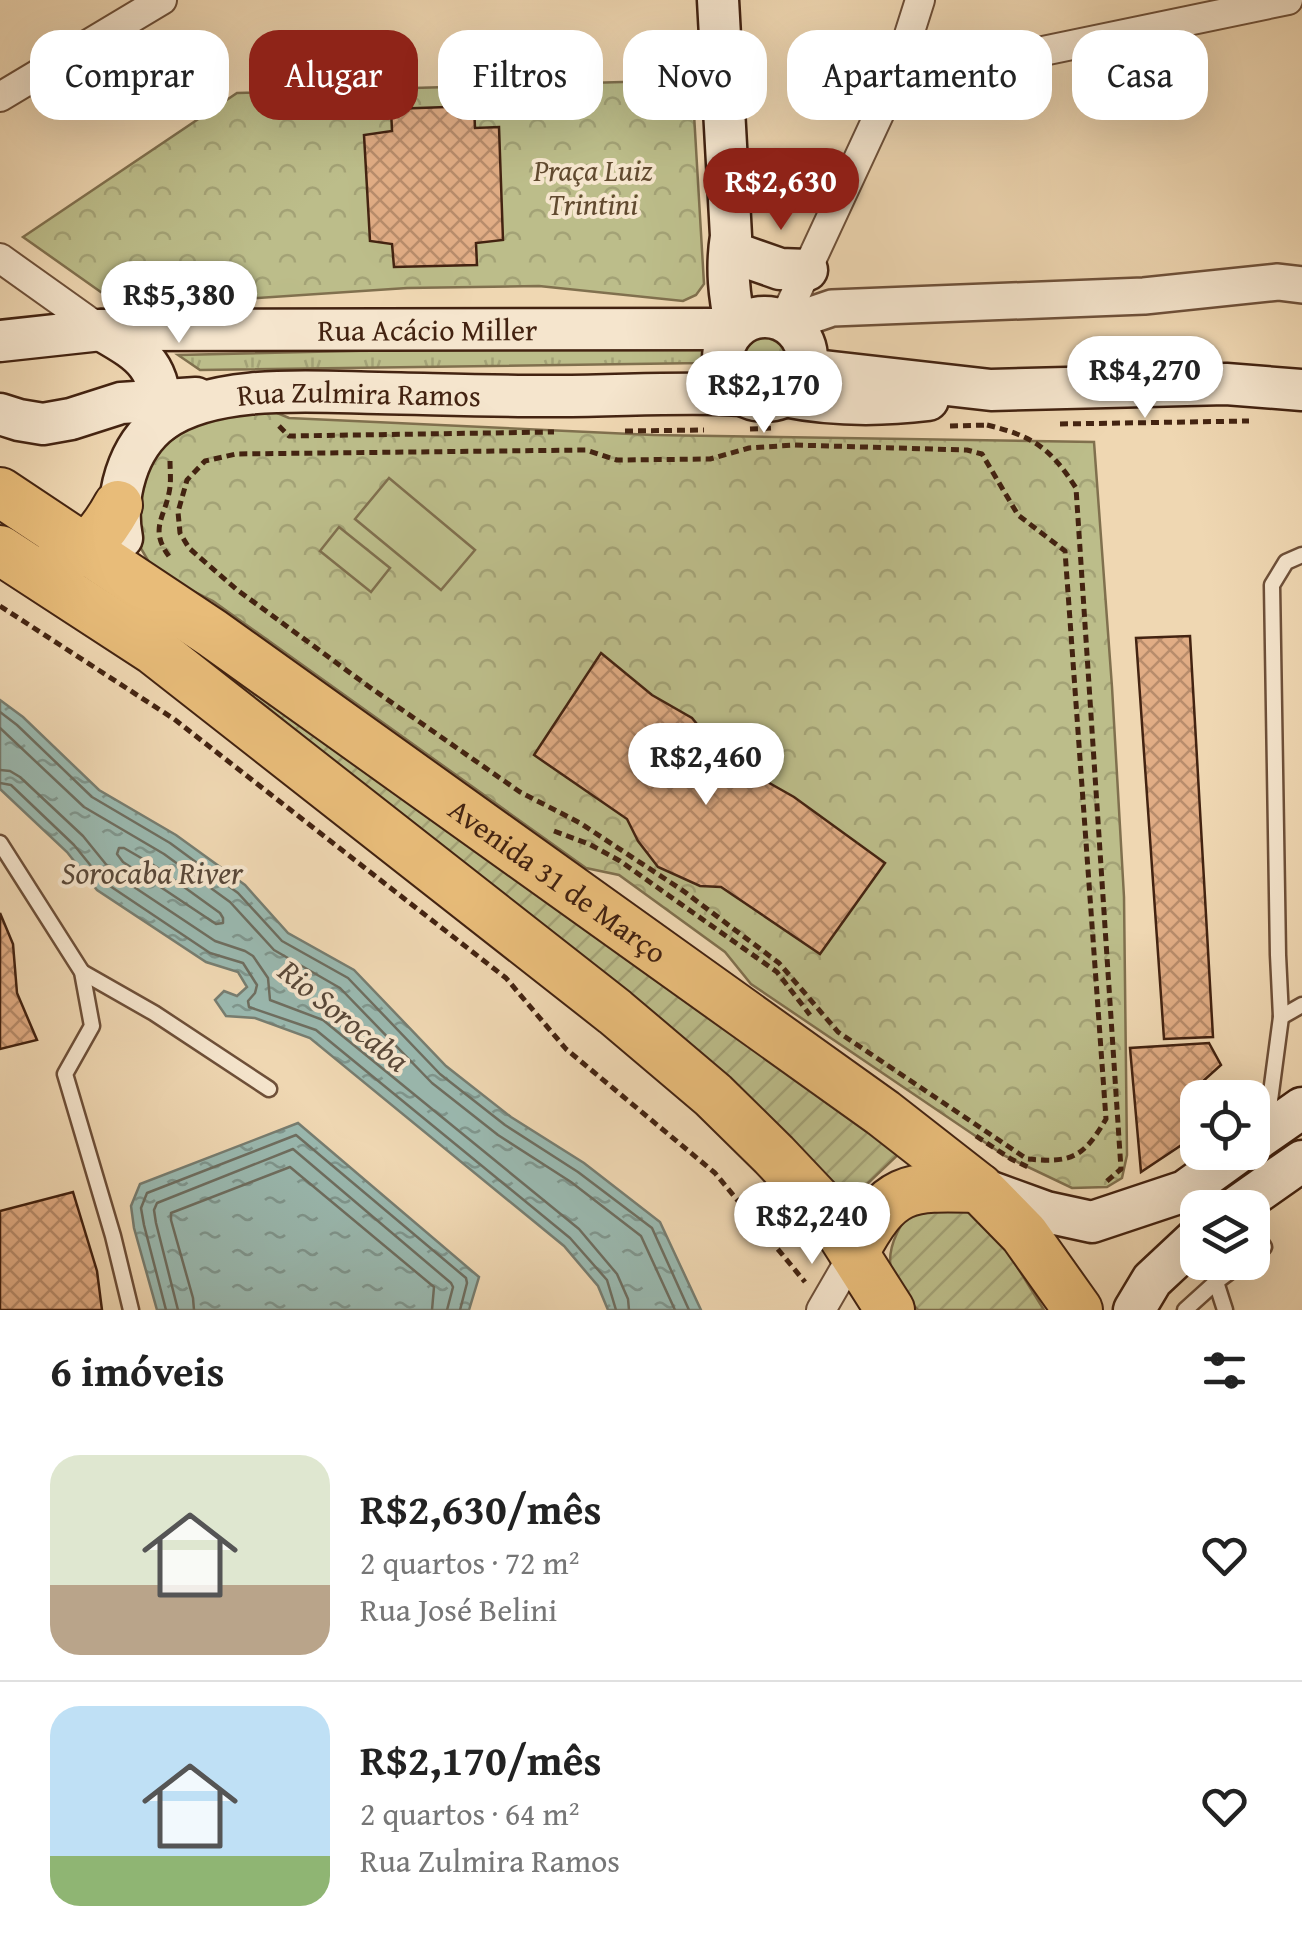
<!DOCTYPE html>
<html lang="pt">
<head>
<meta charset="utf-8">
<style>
	body { margin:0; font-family:"Gentium Book Plus",serif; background:#f2f2f2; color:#222; height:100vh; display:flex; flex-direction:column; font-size:38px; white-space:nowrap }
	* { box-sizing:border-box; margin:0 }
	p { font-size:32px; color:#767676 }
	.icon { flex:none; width:55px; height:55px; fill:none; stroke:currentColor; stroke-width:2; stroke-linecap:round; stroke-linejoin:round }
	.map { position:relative; height:1310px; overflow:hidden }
	.side { display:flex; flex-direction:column; background:#fff; flex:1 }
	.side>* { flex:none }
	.guide { position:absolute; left:30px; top:30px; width:1242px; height:90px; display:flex; gap:20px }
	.fabs { position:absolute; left:1180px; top:1080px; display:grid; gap:20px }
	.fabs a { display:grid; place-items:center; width:90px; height:90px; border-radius:20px; background:#fff; box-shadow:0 10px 40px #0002; font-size:50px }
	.price { position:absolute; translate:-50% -85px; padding:0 22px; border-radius:35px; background:#fff; color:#222; font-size:32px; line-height:65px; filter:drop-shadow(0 2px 5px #0008) }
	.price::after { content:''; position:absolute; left:50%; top:60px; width:30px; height:22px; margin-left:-15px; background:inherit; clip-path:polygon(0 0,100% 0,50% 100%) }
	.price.active { background:#8f2418; color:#fff }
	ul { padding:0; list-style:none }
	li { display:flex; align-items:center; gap:30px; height:250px; padding:0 50px }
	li+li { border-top:2px solid #e0e0e0 }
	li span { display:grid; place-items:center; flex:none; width:280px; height:200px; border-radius:30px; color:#555 }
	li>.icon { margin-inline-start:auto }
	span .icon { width:120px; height:120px; fill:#fffc; stroke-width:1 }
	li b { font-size:42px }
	h2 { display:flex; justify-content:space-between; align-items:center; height:120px; padding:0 50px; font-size:42px }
	.chip { padding:0 35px; border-radius:30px; background:#fff; box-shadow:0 10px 40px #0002; font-size:35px; line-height:90px }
	.chip.active { background:#8f2418; color:#fff }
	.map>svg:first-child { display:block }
	.grass { fill:url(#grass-tufts); stroke:#80704e; stroke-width:2.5 }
	.forest { fill:url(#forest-crowns); stroke:#80704e; stroke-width:2.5 }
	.garden { fill:url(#garden-furrows); stroke:#80704e; stroke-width:2.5 }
	.pitch { fill:#bcbd8a; stroke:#80704e; stroke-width:2.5 }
	.water { fill:url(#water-ripples); stroke:#777d70; stroke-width:2.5 }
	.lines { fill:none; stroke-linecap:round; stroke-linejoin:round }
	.shore { stroke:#6e6e60; stroke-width:2.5 }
	.building { fill:url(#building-cross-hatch); stroke:#432311; stroke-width:2.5 }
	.service-casing { stroke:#6e5039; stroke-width:19 }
	.minor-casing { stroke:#6e5039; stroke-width:32 }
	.tertiary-casing { stroke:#6e5039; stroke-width:40 }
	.secondary-casing { stroke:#432311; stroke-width:45 }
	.trunk-casing { stroke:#432311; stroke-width:52 }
	.path { stroke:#432311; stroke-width:5; stroke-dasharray:8 5; stroke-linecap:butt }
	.service { stroke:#f5e5cd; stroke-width:14 }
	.minor { stroke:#f5e5cd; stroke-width:28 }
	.tertiary { stroke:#f5e5cd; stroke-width:35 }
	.secondary { stroke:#f5e5cd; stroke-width:40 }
	.trunk { stroke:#e8bc79; stroke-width:48 }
	.labels { text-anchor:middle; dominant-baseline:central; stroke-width:8; stroke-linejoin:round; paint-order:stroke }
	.park-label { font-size:30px; font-style:italic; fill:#614a2f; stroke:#f5e5cd }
	.street-label { font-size:30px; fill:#432311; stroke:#f5e5cd }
	.water-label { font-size:32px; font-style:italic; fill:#594839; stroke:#f5e5cd }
</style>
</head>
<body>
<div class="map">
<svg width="1302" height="1310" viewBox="0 0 1302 1310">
	<defs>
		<pattern id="grass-tufts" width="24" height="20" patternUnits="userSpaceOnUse" patternTransform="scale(2.5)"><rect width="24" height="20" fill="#bcbd8a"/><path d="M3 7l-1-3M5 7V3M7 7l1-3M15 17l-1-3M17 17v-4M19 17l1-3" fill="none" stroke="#a3a276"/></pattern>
		<pattern id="forest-crowns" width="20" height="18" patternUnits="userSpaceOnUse" patternTransform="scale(2.5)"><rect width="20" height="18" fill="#bcbd8a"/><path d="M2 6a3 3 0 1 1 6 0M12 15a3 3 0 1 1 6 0" fill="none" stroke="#a3a276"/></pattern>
		<pattern id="garden-furrows" width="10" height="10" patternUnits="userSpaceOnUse" patternTransform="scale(2.5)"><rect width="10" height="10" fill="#bcbd8a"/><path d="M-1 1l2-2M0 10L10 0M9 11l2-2" fill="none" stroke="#a3a276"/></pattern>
		<pattern id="water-ripples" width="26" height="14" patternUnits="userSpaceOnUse" patternTransform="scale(2.5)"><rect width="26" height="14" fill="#9ab9b0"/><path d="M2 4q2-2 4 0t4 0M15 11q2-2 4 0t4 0" fill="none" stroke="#7f968e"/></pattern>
		<pattern id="building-cross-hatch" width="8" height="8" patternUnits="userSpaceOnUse" patternTransform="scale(2.5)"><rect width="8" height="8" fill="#e1ad85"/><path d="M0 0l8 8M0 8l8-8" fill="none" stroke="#b88c6b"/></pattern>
	</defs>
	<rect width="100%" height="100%" fill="#efd7b2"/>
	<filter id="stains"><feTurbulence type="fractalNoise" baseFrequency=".002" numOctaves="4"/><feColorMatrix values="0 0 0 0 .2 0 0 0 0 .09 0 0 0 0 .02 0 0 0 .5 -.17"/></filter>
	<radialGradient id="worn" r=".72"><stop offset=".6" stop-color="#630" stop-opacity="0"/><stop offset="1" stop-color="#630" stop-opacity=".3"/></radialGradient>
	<polygon class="grass" points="685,343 714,346 702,363 200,370 178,355"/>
	<g class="forest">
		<polygon points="692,80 704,284 696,295 683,301 539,286 407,288 122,307 23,237 237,93"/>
		<circle cx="764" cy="356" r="26"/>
		<polygon points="270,410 289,418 653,435 1094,442 1112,687 1124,897 1127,1155 1122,1178 1107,1187 1072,1188 1005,1156 751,984 725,952 619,875 586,868 213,601 173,581 150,564 139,545 134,514 144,464 198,416"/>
	</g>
	<g class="garden">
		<polygon points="80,568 903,1150 845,1205 621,992 263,704 173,641 70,574"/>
		<path d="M 967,1206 L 998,1236 L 1044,1310 L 918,1310 C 894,1286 881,1267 897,1233 C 900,1227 906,1217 912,1214 C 921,1209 955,1208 967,1206 Z"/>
	</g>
	<g class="pitch">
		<polygon points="389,478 475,550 441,590 355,519"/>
		<polygon points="339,527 390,568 371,592 320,551"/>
	</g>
	<g class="water">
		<polygon points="0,700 23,717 99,790 176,835 245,885 288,933 354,970 446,1066 511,1117 584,1163 660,1222 701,1310 608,1310 598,1286 564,1246 310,1038 255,1018 226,1016 215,1000 224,991 237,996 247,987 238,972 206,962 97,890 67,852 0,789"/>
		<polygon points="298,1123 479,1277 469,1310 157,1310 134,1228 131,1206 140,1184"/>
	</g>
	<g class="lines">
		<g class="shore">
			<polyline points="0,712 17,725 92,797 170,843 238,893 282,941 348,978 440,1074 505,1125 578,1172 652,1228 689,1310"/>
			<polyline points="0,728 84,807 164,854 230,902 274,950 340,988 432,1083 498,1135 571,1182 641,1236 675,1310"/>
			<polyline points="0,770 10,771 20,777 83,836 113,873 215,941 245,951 253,956 268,978 270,1000 323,1020 579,1229 617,1274 628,1299 629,1310"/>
			<polyline points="0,783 11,785 74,845 104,882 210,953 243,963 257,985 255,993 248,1001 249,1007 316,1030 570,1238 607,1280 616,1310"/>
			<polygon points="119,848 124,848 155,866 220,913 223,918 223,923 216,924 123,862 117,854"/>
			<polyline points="166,1310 144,1225 141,1208 147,1193 296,1135 466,1278 467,1283 460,1310"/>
			<polyline points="178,1310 156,1223 154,1210 157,1203 293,1149 451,1283 453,1287 447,1310"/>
			<polyline points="194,1310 193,1298 171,1220 171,1213 290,1167 434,1287 432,1310"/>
		</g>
	</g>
	<g class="building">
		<polygon points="474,106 475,128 499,127 503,240 476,243 477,265 394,267 392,244 370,241 364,135 392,131 391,109"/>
		<polygon points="1190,636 1213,1037 1164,1039 1136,638"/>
		<polygon points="601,653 652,695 692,718 714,745 748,771 794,797 885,863 820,954 721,887 700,886 658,867 638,841 627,819 534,755"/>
		<polygon points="0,913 13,944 17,993 37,1040 0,1049"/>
		<polygon points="1209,1043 1221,1065 1192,1091 1198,1101 1198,1134 1141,1172 1130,1048"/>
		<polygon points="73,1192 97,1271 102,1310 0,1310 0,1211"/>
	</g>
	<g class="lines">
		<defs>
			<g id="service">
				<polyline points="0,843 82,972 92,1026 65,1074 113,1236 131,1310"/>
				<polyline points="82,972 154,1013 269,1089"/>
				<polyline points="1281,1017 1302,1005"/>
				<polyline points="1267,1123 1281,1017 1278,955 1272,585 1286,562 1302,555"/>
				<polyline points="1252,1229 1264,1247 1252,1255"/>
				<polyline points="1216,1282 1225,1310"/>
				<polyline points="1185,1310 1216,1282 1243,1262"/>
			</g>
			<g id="minor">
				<polyline points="894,82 1288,0"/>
				<polyline points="0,97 162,0"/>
				<polyline points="0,258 101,330"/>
				<polyline points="783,321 894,82 920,0"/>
				<polyline points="821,1310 854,1253"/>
			</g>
			<polyline id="tertiary" points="788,323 832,308 1144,296 1278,282 1302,285"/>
			<g id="secondary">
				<path d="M 718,0 L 731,236 C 726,268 729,296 736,328"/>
				<polyline points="740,255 780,269 807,270"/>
				<circle cx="765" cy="359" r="42"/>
				<path d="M 101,330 C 147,356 160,366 162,421"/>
				<path id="s1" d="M 0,341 L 101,330 L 735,329"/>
				<polyline points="806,369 991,390 1226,384 1302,390"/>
				<path d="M 784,396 C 833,406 879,406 928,400"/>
				<polyline points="0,414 19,420 43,424 71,419 121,403 196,398"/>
				<path id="s2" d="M 122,538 C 114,497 127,447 162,421 C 215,383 315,392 378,393 C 433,394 489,396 545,396 C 611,397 677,391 743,395"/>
				<polyline points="1252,1143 1302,1108"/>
				<polyline points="980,1188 1046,1212 1092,1222 1185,1191 1239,1152"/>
				<polyline points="1235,1208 1302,1161"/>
				<polyline points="1134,1310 1152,1280 1198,1237"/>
			</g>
			<g id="trunk">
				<path id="s3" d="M 0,492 L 212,633 L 883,1113 L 979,1188 L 1024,1234 L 1078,1310"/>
				<polyline points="0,550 155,651 615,1012 713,1095 774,1155 827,1211 890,1310"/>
				<path d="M 56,563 C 88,550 102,534 118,505"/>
				<path d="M 854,1253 C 890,1185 906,1186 979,1188"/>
			</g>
		</defs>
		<use href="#service" class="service-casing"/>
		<use href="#minor" class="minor-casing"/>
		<use href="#tertiary" class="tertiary-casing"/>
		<use href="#secondary" class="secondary-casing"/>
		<use href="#trunk" class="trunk-casing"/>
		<g class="path">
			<polyline points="1060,424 1249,421"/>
			<path d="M 987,425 C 1032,436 1050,447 1076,488 L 1121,1169 L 1106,1182"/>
			<polyline points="279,426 289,436 554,432"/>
			<polyline points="950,426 989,425"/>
			<polyline points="750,429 774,428"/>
			<polyline points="625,431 704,430"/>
			<path d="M 795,445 L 967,450 L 982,454 L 1018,515 L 1065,551 L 1106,1119 C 1083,1158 1072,1163 1027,1159 L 838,1032 L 779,963 L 682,890 L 580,823 L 520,792 L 368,686 L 236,589 L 189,548 L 180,533 L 178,512 L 187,480 L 205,461 L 236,454 L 586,450 L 617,460 L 710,459 L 749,448 Z"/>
			<path d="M 170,461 C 170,469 171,479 170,487 C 166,518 147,528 171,559"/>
			<polyline points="0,606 174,719 506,978 566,1049 715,1173 805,1282"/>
			<polyline points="554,831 589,844 620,861 777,972 810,1015"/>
			<polyline points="976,1136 1011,1159 1030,1168"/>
		</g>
		<use href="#service" class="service"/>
		<use href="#minor" class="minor"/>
		<use href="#tertiary" class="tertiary"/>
		<use href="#secondary" class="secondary"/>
		<use href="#trunk" class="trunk"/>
	</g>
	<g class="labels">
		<g class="park-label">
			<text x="593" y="170">Praça Luiz<tspan x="593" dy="34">Trintini</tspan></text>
		</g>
		<g class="street-label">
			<text stroke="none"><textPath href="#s1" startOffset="428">Rua Acácio Miller</textPath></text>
			<text stroke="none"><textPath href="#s2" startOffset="332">Rua Zulmira Ramos</textPath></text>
			<text stroke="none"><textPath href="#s3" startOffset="680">Avenida 31 de Março</textPath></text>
		</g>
		<g class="water-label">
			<text x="152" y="872">Sorocaba River</text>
			<text transform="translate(344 1015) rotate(39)">Rio Sorocaba</text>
		</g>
	</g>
	<rect width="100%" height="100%" filter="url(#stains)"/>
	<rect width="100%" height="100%" fill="url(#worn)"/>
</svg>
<div class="fabs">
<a><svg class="icon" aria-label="locate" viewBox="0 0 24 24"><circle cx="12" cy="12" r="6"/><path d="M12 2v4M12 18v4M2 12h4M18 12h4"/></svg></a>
<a><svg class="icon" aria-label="layers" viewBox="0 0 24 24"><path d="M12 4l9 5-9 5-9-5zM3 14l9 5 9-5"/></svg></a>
</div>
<b class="price active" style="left:781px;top:233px">R$2,630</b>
<b class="price" style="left:179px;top:346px">R$5,380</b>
<b class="price" style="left:1145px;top:421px">R$4,270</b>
<b class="price" style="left:764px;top:436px">R$2,170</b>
<b class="price" style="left:706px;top:808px">R$2,460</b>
<b class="price" style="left:812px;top:1267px">R$2,240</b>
<div class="guide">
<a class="chip">Comprar</a>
<a class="chip active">Alugar</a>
<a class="chip">Filtros</a>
<a class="chip">Novo</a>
<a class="chip">Apartamento</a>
<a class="chip">Casa</a>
</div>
</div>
<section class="side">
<h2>6 imóveis<svg class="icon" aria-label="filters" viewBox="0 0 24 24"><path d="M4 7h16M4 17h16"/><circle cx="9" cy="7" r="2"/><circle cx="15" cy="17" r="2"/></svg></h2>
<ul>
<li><span style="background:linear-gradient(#dfe7d0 65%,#b9a48a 0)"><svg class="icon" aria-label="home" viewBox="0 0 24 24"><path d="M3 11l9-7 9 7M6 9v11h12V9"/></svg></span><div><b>R$2,630/mês</b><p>2 quartos · 72 m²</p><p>Rua José Belini</p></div><svg class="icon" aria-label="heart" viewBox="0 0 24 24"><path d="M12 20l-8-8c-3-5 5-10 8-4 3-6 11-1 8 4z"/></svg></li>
<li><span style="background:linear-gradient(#bfe0f5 75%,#8fb573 0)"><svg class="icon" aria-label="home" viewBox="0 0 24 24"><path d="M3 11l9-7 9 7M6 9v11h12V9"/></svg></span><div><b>R$2,170/mês</b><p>2 quartos · 64 m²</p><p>Rua Zulmira Ramos</p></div><svg class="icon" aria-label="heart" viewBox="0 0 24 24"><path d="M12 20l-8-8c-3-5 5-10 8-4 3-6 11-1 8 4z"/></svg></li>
</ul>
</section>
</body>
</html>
